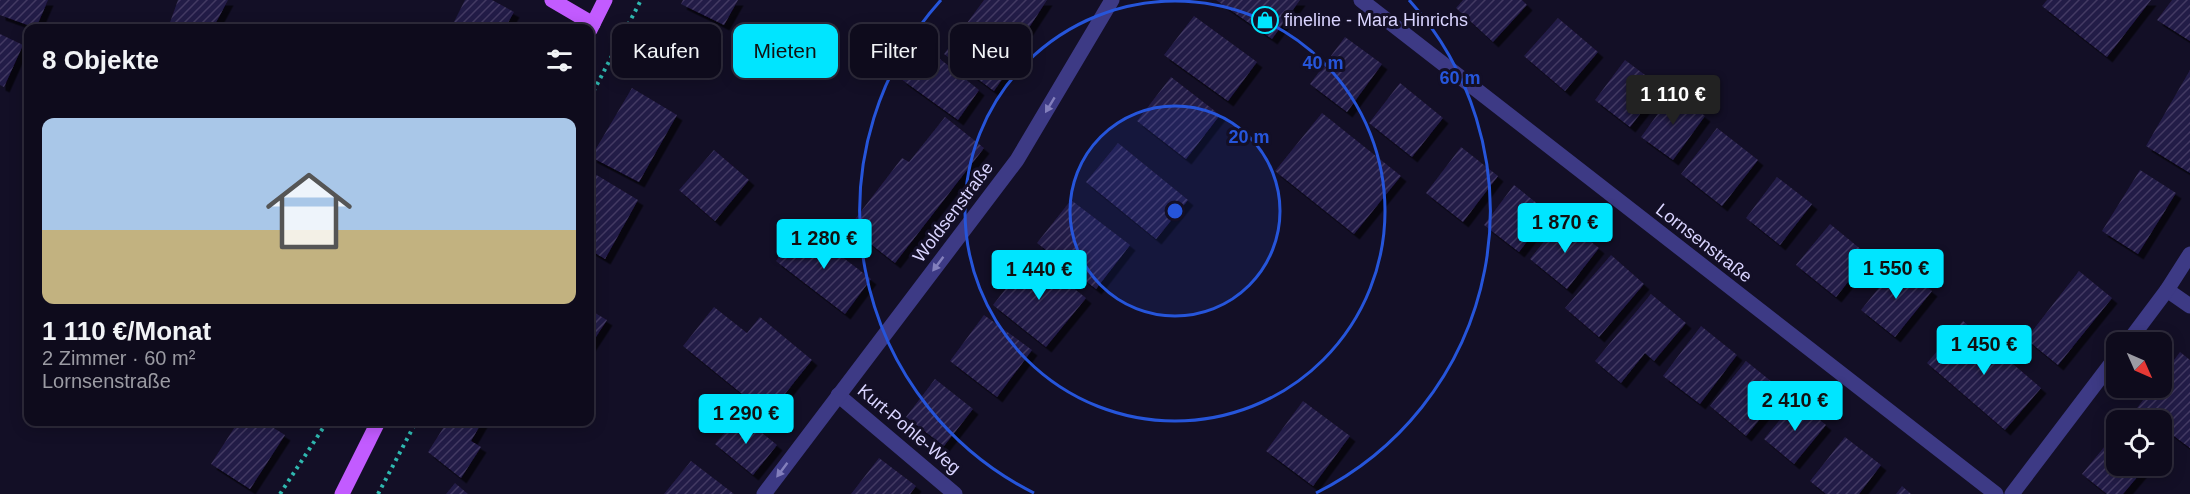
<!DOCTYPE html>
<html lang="de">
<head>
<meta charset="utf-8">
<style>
	body { margin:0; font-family:Arial,sans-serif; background:#1c1929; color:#f1f3f6; height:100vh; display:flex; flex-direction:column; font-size:22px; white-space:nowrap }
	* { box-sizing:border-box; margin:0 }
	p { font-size:20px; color:#9b9ba3 }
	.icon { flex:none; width:33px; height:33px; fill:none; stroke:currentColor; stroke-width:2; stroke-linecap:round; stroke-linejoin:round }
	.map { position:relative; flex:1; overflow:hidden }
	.details { position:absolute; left:24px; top:24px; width:570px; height:402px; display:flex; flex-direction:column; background:#0e0b1c; border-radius:12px; box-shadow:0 3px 15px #0003,0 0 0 2px #2e2b3b }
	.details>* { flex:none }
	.guide { position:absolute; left:612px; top:24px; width:570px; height:54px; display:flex; gap:12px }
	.needle { width:39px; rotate:135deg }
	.controls { position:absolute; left:2106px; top:332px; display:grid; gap:12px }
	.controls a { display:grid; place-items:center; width:66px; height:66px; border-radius:12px; background:#0e0b1c; box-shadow:0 3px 15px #0003,0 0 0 2px #2e2b3b; font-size:30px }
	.price { position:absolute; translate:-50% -51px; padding:0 14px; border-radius:6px; background:#00e5ff; color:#111; font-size:20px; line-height:39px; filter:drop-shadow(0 2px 3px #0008) }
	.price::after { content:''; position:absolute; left:50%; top:36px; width:18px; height:14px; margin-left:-9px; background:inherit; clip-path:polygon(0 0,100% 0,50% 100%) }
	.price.on { background:#222; color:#fff }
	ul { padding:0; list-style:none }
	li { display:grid; align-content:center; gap:12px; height:318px; padding:0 18px }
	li+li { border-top:2px solid #2e2b3b }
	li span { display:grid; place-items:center; height:186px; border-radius:12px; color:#555 }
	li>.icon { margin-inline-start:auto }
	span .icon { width:108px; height:108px; fill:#fffc; stroke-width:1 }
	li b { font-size:26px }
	h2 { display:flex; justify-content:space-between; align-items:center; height:72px; padding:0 18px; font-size:26px }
	.tag { padding:0 21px; border-radius:12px; background:#0e0b1c; box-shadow:0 3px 15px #0003,0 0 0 2px #2e2b3b; font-size:21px; line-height:54px }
	.tag.on { background:#00e5ff; color:#111 }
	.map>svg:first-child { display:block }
	.building { fill:url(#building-hatch); filter:url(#shadow) }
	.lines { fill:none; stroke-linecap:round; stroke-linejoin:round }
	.path { stroke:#2fb8b0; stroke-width:4; stroke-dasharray:3 4.5; stroke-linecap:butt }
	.minor { stroke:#3d3a85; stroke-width:15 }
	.major { stroke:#c25bff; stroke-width:15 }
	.oneway { fill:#837fbc }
	.ring { fill:none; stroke:#2655da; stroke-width:3 }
	.labels { text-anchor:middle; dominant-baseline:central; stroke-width:6; stroke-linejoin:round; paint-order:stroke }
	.poi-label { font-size:18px; fill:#d9d4ff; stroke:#130f26; text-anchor:start }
	.street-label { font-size:18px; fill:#d9d4ff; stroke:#130f26 }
	.centre { fill:#2655da; stroke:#130f26; stroke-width:3 }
	.ring-label { font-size:18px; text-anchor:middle; font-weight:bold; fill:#2655da; stroke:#130f26; stroke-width:6; stroke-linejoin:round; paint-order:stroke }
</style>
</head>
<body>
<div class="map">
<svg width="2190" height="494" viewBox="0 0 2190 494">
	<defs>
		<pattern id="building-hatch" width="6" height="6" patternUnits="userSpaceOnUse" patternTransform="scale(1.5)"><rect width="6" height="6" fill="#241b47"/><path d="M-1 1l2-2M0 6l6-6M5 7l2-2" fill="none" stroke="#433b63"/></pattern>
		<filter id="shadow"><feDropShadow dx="5.5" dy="5.5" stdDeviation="0" flood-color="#0009"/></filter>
	</defs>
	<rect width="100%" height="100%" fill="#130f26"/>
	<g class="building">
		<polygon points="0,0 48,0 36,28 0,15"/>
		<polygon points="178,0 228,0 213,28 168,28"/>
		<polygon points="465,0 492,0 514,12 505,28 451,28"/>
		<polygon points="683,0 738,0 724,25 681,4"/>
		<polygon points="984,0 1047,0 1021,40 1027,44 994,91 944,54"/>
		<polygon points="1216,0 1300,0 1272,39"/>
		<polygon points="1463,0 1522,0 1527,5 1493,42 1456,8"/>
		<polygon points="2047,0 2151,0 2107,57 2042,6"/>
		<polygon points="2172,0 2190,0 2190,41 2157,20"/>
		<polygon points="1194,16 1257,62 1228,101 1164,55"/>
		<polygon points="1558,18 1598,52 1565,91 1524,56"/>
		<polygon points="0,34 23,45 4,87 0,85"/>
		<polygon points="1345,37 1382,64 1347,112 1310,84"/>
		<polygon points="925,47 979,90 958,120 901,79"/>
		<polygon points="1625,60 1661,87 1630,127 1595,100"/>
		<polygon points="2190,70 2190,173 2146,146"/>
		<polygon points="1171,77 1220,115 1186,159 1137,121"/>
		<polygon points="1400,83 1443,118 1412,157 1369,123"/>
		<polygon points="632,88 677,115 639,182 591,157"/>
		<polygon points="1673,93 1705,116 1673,160 1641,137"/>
		<polygon points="1322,113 1401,176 1354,234 1275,171"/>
		<polygon points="945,117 984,148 895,263 849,227 902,158 909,162"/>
		<polygon points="1717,128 1758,160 1722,206 1681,174"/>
		<polygon points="1118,143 1188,200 1156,239 1086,182"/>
		<polygon points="1461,147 1498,176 1463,222 1426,193"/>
		<polygon points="714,150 749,180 715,221 679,190"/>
		<polygon points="2140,170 2176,193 2138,254 2102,231"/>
		<polygon points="590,171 638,200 605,259 590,250"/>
		<polygon points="1777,177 1812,204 1780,245 1746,218"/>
		<polygon points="1514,185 1549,213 1519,252 1484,225"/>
		<polygon points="1071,200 1130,245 1096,289 1037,243"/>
		<polygon points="1562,219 1599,248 1567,289 1530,259"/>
		<polygon points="1830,224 1869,256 1836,297 1796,265"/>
		<polygon points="802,226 871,279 845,314 776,261"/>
		<polygon points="1032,255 1086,298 1046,347 993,305"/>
		<polygon points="1611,255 1644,284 1599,337 1565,308"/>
		<polygon points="1898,264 1932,291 1895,337 1861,310"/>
		<polygon points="2079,271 2112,298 2058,365 2026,339"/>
		<polygon points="1651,294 1686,323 1654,361 1645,353 1621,383 1595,361"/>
		<polygon points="714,307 747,333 760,317 812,360 768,415 683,346"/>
		<polygon points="590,310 607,320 590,346"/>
		<polygon points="984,315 1032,350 997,397 950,361"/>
		<polygon points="1963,321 2041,388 2005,430 1927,363"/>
		<polygon points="1701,326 1737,355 1700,404 1663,376"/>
		<polygon points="2180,352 2190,360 2190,448 2162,427 2162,420 2153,420 2137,408 2153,387 2162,387 2162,376"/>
		<polygon points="1746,361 1783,391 1746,436 1710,406"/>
		<polygon points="935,379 973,409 944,446 906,417"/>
		<polygon points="1796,400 1826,425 1794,464 1764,439"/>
		<polygon points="1303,401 1350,436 1313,486 1266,451"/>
		<polygon points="740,415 777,445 753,475 715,444"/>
		<polygon points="238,422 264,422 285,435 250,489 211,464"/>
		<polygon points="447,422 482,422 471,441 481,447 461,478 428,452"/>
		<polygon points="1845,437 1881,465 1859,494 1826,494 1810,481"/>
		<polygon points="2110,440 2116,446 2116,465 2139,465 2144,469 2123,494 2107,494 2082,474"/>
		<polygon points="879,458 916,486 910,494 851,494"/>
		<polygon points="691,461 734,494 664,494"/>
		<polygon points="455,483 468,494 446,494"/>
		<polygon points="1902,486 1911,494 1896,494"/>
	</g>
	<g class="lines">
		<g class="path">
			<polyline points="590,98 641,0"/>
			<polyline points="280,494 327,422"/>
			<polyline points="378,494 416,422"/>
		</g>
		<g class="minor">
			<polyline points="1361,0 1996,494"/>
			<polyline points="2167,290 2190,306"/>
			<polyline points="2128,342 2167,290 2190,254"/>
			<polyline points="838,395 955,494"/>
			<polyline points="764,494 1017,160 1112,0"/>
			<polyline points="2012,494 2116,357"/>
		</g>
		<g class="major">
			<polyline points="552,0 593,24"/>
			<polyline points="590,30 605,0"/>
			<polyline points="342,494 378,422"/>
		</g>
	</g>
	<defs><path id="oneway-solid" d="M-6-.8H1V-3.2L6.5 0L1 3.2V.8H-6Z" transform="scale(1.5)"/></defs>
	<g class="oneway">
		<use href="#oneway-solid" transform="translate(1050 105) rotate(121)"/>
		<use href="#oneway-solid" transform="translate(938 264) rotate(127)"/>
		<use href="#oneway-solid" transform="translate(782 470) rotate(127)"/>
	</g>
	<circle cx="1175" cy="211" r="105" fill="#2655da" fill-opacity=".12"/>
	<g class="ring">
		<circle cx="1175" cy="211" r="105"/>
		<circle cx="1175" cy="211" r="210"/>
		<path d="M1034 493A315 315 0 0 1 941 0M1409 0A315 315 0 0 1 1316 493"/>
	</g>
	<defs>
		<symbol id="shop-ring" viewBox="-11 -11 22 22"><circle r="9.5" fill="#130f26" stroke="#00e5ff" stroke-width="1.5"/><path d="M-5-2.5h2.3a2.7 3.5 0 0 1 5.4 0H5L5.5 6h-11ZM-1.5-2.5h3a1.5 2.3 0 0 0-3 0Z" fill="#00e5ff"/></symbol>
	</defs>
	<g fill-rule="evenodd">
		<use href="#shop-ring" x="1250" y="5" width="30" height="30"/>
	</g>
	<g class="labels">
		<g class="poi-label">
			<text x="1284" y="20">fineline - Mara Hinrichs</text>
		</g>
		<g class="street-label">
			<text transform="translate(953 212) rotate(-53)">Woldsenstraße</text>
			<text transform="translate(1704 243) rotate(38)">Lornsenstraße</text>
			<text transform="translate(909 429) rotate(40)">Kurt-Pohle-Weg</text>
		</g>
	</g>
	<circle cx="1175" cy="211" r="9" class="centre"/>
	<g class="ring-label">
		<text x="1323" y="69">40 m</text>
		<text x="1460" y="84">60 m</text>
		<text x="1249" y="143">20 m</text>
	</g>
</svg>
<div class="controls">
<a><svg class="needle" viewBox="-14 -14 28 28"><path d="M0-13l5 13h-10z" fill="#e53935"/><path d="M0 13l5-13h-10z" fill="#9b9ba3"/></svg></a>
<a><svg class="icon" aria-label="locate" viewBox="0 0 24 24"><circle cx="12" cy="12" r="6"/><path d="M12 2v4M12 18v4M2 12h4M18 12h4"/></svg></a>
</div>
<b class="price on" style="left:1673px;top:126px">1 110 €</b>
<b class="price" style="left:1565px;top:254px">1 870 €</b>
<b class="price" style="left:824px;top:270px">1 280 €</b>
<b class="price" style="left:1896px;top:300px">1 550 €</b>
<b class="price" style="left:1039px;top:301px">1 440 €</b>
<b class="price" style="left:1984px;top:376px">1 450 €</b>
<b class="price" style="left:1795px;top:432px">2 410 €</b>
<b class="price" style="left:746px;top:445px">1 290 €</b>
<div class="guide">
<a class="tag">Kaufen</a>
<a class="tag on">Mieten</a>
<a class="tag">Filter</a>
<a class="tag">Neu</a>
</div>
<section class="details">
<h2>8 Objekte<svg class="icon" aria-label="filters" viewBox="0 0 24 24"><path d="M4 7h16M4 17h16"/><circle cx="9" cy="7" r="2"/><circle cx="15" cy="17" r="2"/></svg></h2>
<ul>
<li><span style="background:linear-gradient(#a9c7e8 60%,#c2b280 0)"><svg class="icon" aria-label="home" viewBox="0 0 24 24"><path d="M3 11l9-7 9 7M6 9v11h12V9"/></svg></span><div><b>1 110 €/Monat</b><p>2 Zimmer · 60 m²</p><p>Lornsenstraße</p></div></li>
</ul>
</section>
</div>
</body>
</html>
